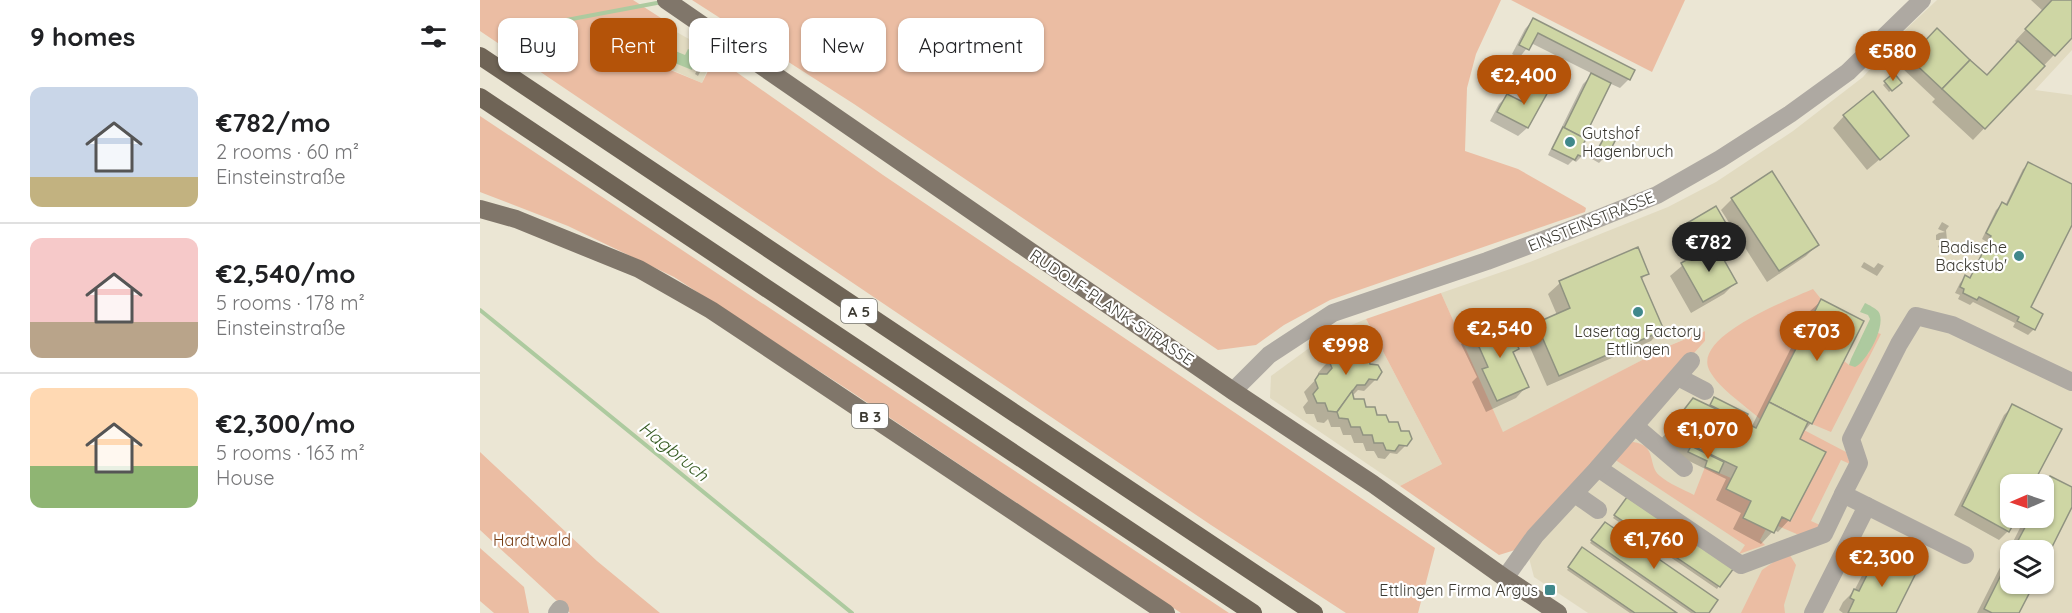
<!DOCTYPE html>
<html lang="en">
<head>
<meta charset="utf-8">
<style>
	body { margin:0; font-family:Quicksand,sans-serif; background:#f6f6f6; color:#202124; height:100vh; display:flex; flex-direction:column; font-size:22px; white-space:nowrap }
	* { box-sizing:border-box; margin:0 }
	p { font-size:20px; color:#757577 }
	.icon { flex:none; width:33px; height:33px; fill:none; stroke:currentColor; stroke-width:2; stroke-linecap:round; stroke-linejoin:round }
	.map { position:relative; flex:1; overflow:hidden }
	.details { display:flex; flex-direction:column; background:#fff; width:480px }
	.details>* { flex:none }
	.guide { position:absolute; left:18px; top:18px; width:570px; height:54px; display:flex; gap:12px }
	.needle { width:39px; rotate:268deg }
	.fabs { position:absolute; left:1520px; top:474px; display:grid; gap:12px }
	.fabs a { display:grid; place-items:center; width:54px; height:54px; border-radius:12px; background:#fff; box-shadow:0 2px 4px #0004; font-size:30px }
	.price { position:absolute; translate:-50% -51px; padding:0 14px; border-radius:21px; background:#b45309; color:#fff; font-size:20px; line-height:39px; filter:drop-shadow(0 2px 3px #0008) }
	.price::after { content:''; position:absolute; left:50%; top:36px; width:18px; height:14px; margin-left:-9px; background:inherit; clip-path:polygon(0 0,100% 0,50% 100%) }
	.price.selected { background:#222; color:#fff }
	ul { padding:0; list-style:none }
	li { display:flex; align-items:center; gap:18px; height:150px; padding:0 30px }
	li+li { border-top:2px solid #e0e0e0 }
	li span { display:grid; place-items:center; flex:none; width:168px; height:120px; border-radius:12px; color:#555 }
	li>.icon { margin-inline-start:auto }
	span .icon { width:72px; height:72px; fill:#fffc; stroke-width:1 }
	li b { font-size:26px }
	h2 { display:flex; justify-content:space-between; align-items:center; height:72px; padding:0 30px; font-size:26px }
	.pill { padding:0 21px; border-radius:12px; background:#fff; box-shadow:0 2px 4px #0004; font-size:21px; line-height:54px }
	.pill.selected { background:#b45309; color:#fff }
	main { display:flex; flex:1; min-height:0 }
	.map>svg:first-child { display:block }
	.built { fill:#e1dac0; fill-rule:evenodd }
	.green { fill:#ebbda3 }
	.water { fill:#adca9f }
	.shadow { fill:#0003 }
	.lines { fill:none; stroke-linecap:round; stroke-linejoin:round }
	.stream { stroke:#adca9f; stroke-width:4 }
	.building { fill:#ced6a4; stroke:#909381; stroke-width:1.5 }
	.minor { stroke:#aea9a2; stroke-width:18 }
	.major { stroke:#80766a; stroke-width:18 }
	.highway { stroke:#6f6456; stroke-width:18 }
	.poi-dot { fill:#40888b; stroke:#fff; stroke-width:2 }
	.labels { text-anchor:middle; dominant-baseline:central; stroke-width:4.5; stroke-linejoin:round; paint-order:stroke }
	.shield { fill:#fff; stroke:#767570; stroke-width:1.5 }
	.shield-label { font-size:15px; font-weight:bold; fill:#3c3a32 }
	.poi-label { font-size:16px; fill:#3c3a32; stroke:#fff; text-anchor:end }
	.street-label { font-size:16px; fill:#3c3a32; stroke:#fff }
	.park-label { font-size:16px; fill:#773d14; stroke:#fff }
	.water-label { font-size:18px; font-style:italic; fill:#365b22; stroke:#fff }
</style>
</head>
<body>
<main>
<section class="details">
<h2>9 homes<svg class="icon" aria-label="filters" viewBox="0 0 24 24"><path d="M4 7h16M4 17h16"/><circle cx="9" cy="7" r="2"/><circle cx="15" cy="17" r="2"/></svg></h2>
<ul>
<li><span style="background:linear-gradient(#c9d6e8 75%,#c2b280 0)"><svg class="icon" aria-label="home" viewBox="0 0 24 24"><path d="M3 11l9-7 9 7M6 9v11h12V9"/></svg></span><div><b>€782/mo</b><p>2 rooms · 60 m²</p><p>Einsteinstraße</p></div></li>
<li><span style="background:linear-gradient(#f6c9c9 70%,#b9a48a 0)"><svg class="icon" aria-label="home" viewBox="0 0 24 24"><path d="M3 11l9-7 9 7M6 9v11h12V9"/></svg></span><div><b>€2,540/mo</b><p>5 rooms · 178 m²</p><p>Einsteinstraße</p></div></li>
<li><span style="background:linear-gradient(#ffd9b3 65%,#8fb573 0)"><svg class="icon" aria-label="home" viewBox="0 0 24 24"><path d="M3 11l9-7 9 7M6 9v11h12V9"/></svg></span><div><b>€2,300/mo</b><p>5 rooms · 163 m²</p><p>House</p></div></li>
</ul>
</section>
<div class="map">
<svg width="1592" height="613" viewBox="0 0 1592 613">
	<rect width="100%" height="100%" fill="#ebe6d4"/>
	<g class="built">
		<path d="M 1457,0 L 1592,0 L 1592,50 L 1555,90 L 1592,95 L 1592,613 L 1108,613 L 1054,577 L 1049,558 L 1137,436 L 1225,341 L 1225,331 L 1191,345 L 1023,433 L 961,293 L 1050,262 L 1188,207 L 1236,182 L 1313,131 L 1383,77 L 1423,32 ZM 1530,484 L 1563,484 L 1563,518 L 1530,518 ZM 1530,550 L 1563,550 L 1563,584 L 1530,584 Z"/>
		<polygon points="175,20 234,53 222,83 139,47 147,27"/>
		<polygon points="886,319 962,464 920,486 790,398 791,376 847,335"/>
	</g>
	<g class="green">
		<polygon points="0,0 153,0 181,18 147,25 137,48 222,83 235,57 403,175 955,548 938,613 866,613 731,525 0,31"/>
		<polygon points="212,0 1021,0 996,54 987,88 985,151 1038,169 1103,206 1106,208 1105,212 850,300 804,325 776,345 738,350 374,104"/>
		<polygon points="1031,0 1205,0 1172,72"/>
		<polygon points="0,116 749,613 701,613 367,389 194,277 88,226 0,192"/>
		<path d="M 1333,289 L 1341,299 L 1280,419 C 1266,406 1234,385 1228,367 C 1218,334 1310,299 1333,289 Z"/>
		<polygon points="961,293 1023,432 1191,345 1225,331 1225,341 1035,550 1019,555 920,486 962,464 886,319"/>
		<polygon points="1398,333 1401,334 1351,432 1332,424 1364,361 1369,365 1388,354"/>
		<polygon points="1324,430 1366,452 1370,464 1361,460 1331,521 1340,525 1338,528 1319,535 1298,526 1302,517 1311,521 1345,452 1320,439"/>
		<path d="M 1153,442 C 1178,445 1167,466 1180,476 C 1189,484 1203,489 1214,495 L 1225,467 L 1251,478 L 1246,489 L 1271,501 L 1263,518 L 1286,529 L 1280,540 L 1285,545 L 1259,554 L 1265,545 L 1134,459 L 1145,444 Z"/>
		<polygon points="0,452 117,561 180,613 90,613 0,530"/>
		<polygon points="0,548 44,587 49,613 14,613 0,601"/>
		<polygon points="1308,552 1316,565 1304,605 1305,613 1261,613 1282,570"/>
	</g>
	<g class="water">
		<polygon points="152,33 205,55 208,49 219,54 212,70 148,44"/>
		<path d="M 1385,303 C 1389,305 1395,308 1398,311 C 1408,323 1387,362 1375,367 L 1369,365 L 1371,359 L 1390,319 L 1388,315 L 1380,312 Z"/>
	</g>
	<g class="shadow">
		<polygon points="1551,0 1592,0 1592,36 1493,140 1452,102 1455,99 1421,67 1457,30 1506,77 1538,44 1535,41 1563,11"/>
		<polygon points="1053,20 1153,71 1148,80 1140,88 1129,83 1100,146 1105,149 1101,157 1096,162 1093,160 1088,165 1068,155 1103,84 1113,74 1051,43 1039,58 1032,54 1045,29"/>
		<polygon points="221,63 224,64 218,76 215,74"/>
		<polygon points="1414,75 1420,83 1409,92 1403,85"/>
		<polygon points="1054,84 1067,90 1047,128 1038,136 1010,121 1019,104 1027,96 1040,102 1045,92"/>
		<polygon points="1364,116 1427,136 1387,170 1353,128"/>
		<polygon points="1126,137 1125,157 1119,163 1112,159 1120,143"/>
		<polygon points="1549,164 1592,186 1592,221 1549,308 1554,329 1548,335 1533,327 1535,323 1493,302 1490,305 1478,299 1480,295 1475,293 1480,283 1486,277 1489,279 1507,242 1502,239 1516,210 1522,204 1525,206 1543,169"/>
		<polygon points="1252,199 1338,244 1326,256 1287,282 1241,210"/>
		<polygon points="1462,222 1469,226 1466,230 1467,240 1456,240 1456,235 1459,233 1465,232 1458,229"/>
		<polygon points="1203,227 1249,232 1234,244 1255,283 1244,294 1211,313 1190,276 1209,260 1195,236"/>
		<polygon points="1467,240 1469,244 1460,250 1458,246"/>
		<polygon points="1384,262 1394,268 1398,263 1404,266 1397,276 1381,267"/>
		<polygon points="1167,273 1161,280 1182,329 1171,341 1067,386 1045,336 1057,324 1077,315 1068,294 1080,283"/>
		<polygon points="1341,301 1331,423 1318,439 1309,520 1298,532 1294,530 1281,544 1253,529 1261,513 1236,500 1246,479 1176,445 1214,400 1229,407 1232,401 1266,414 1262,422 1271,428 1329,312"/>
		<polygon points="993,333 1037,348 1032,354 1047,386 1036,398 1006,412 992,382 997,377 981,344"/>
		<polygon points="879,344 896,379 884,391 878,390 872,396 873,400 908,424 926,445 917,454 910,453 905,459 898,458 894,451 886,451 883,443 874,443 871,435 863,435 860,427 851,427 848,419 844,423 837,422 834,414 826,414 823,407 828,401 824,392 839,376 838,373 843,367 855,355 860,356 866,350 873,350"/>
		<polygon points="1533,406 1580,429 1552,484 1530,484 1530,518 1535,518 1528,531 1519,540 1474,515 1524,415"/>
		<polygon points="1571,478 1592,489 1592,504 1563,562 1563,550 1530,550 1530,584 1552,584 1537,613 1497,613 1545,518 1563,518 1563,486"/>
		<polygon points="1145,501 1239,586 1237,589 1133,518"/>
		<polygon points="1122,526 1227,613 1211,613 1110,543"/>
		<polygon points="1100,552 1194,613 1150,613 1087,570"/>
		<polygon points="1398,555 1414,613 1363,613 1359,610 1363,602 1374,591 1387,566"/>
	</g>
	<g class="lines">
		<g class="stream">
			<polyline points="28,44 60,25 182,2"/>
			<polyline points="0,310 372,613"/>
		</g>
	</g>
	<g class="building">
		<polygon points="1572,0 1592,0 1592,38 1575,56 1545,29"/>
		<polygon points="1053,18 1155,70 1150,80 1058,33 1049,50 1039,45"/>
		<polygon points="1457,28 1490,60 1462,89 1429,58"/>
		<polygon points="1538,41 1565,66 1505,129 1462,89 1490,60 1507,75"/>
		<polygon points="1111,73 1131,83 1104,138 1084,128"/>
		<polygon points="1414,73 1422,83 1412,91 1404,81"/>
		<polygon points="1054,82 1069,90 1048,128 1017,112 1027,94 1043,102"/>
		<polygon points="1393,91 1429,136 1400,160 1363,115"/>
		<polygon points="1083,127 1106,139 1102,146 1107,148 1103,157 1098,155 1095,160 1072,149"/>
		<polygon points="1125,136 1135,141 1126,158 1116,153"/>
		<polygon points="1548,162 1592,184 1592,225 1551,307 1563,314 1555,330 1537,321 1539,317 1499,297 1497,300 1483,293 1484,289 1480,287 1485,275 1490,278 1511,236 1506,233 1522,202 1527,205"/>
		<polygon points="1292,171 1339,245 1299,271 1251,198"/>
		<polygon points="1236,206 1251,232 1217,252 1202,226"/>
		<polygon points="1235,244 1257,283 1223,302 1201,263"/>
		<polygon points="1158,247 1169,274 1161,277 1184,330 1079,376 1056,323 1090,308 1079,281"/>
		<polygon points="1341,299 1384,321 1332,424 1289,402"/>
		<polygon points="1024,316 1039,349 1033,352 1049,387 1017,401 1002,369 1008,367 992,331"/>
		<polygon points="879,342 888,343 892,351 888,357 890,364 898,365 902,372 897,380 889,379 885,385 877,385 857,412 848,411 845,403 837,403 833,394 838,388 835,380 839,374 847,374 852,368 849,361 854,353 862,355 866,348 875,349"/>
		<polygon points="872,391 874,399 884,399 886,407 895,407 897,415 906,415 909,422 918,422 921,431 929,431 932,439 927,446 919,445 915,451 906,450 903,443 894,443 892,435 883,435 880,427 871,427 868,419 859,418 857,412"/>
		<polygon points="1234,397 1268,414 1264,422 1230,405"/>
		<polygon points="1213,398 1276,428 1289,402 1328,422 1320,439 1346,452 1310,521 1302,517 1294,533 1263,518 1271,501 1246,489 1257,467 1186,433"/>
		<polygon points="1532,404 1582,429 1553,484 1530,484 1530,518 1537,518 1529,532 1482,506"/>
		<polygon points="1211,446 1244,462 1239,473 1225,467 1227,461 1208,452"/>
		<polygon points="1570,476 1592,487 1592,507 1563,565 1563,550 1533,550 1550,518 1563,518 1563,491"/>
		<polygon points="1147,497 1254,568 1240,587 1134,515"/>
		<polygon points="1125,522 1238,600 1229,613 1216,613 1111,540"/>
		<polygon points="1102,547 1197,613 1155,613 1088,567"/>
		<polygon points="1398,553 1436,573 1416,613 1368,613 1374,600 1370,598 1374,589 1379,591"/>
		<polygon points="1530,557 1530,584 1554,584 1539,613 1512,613 1504,609"/>
	</g>
	<g class="lines">
		<g class="minor">
			<polyline points="1198,377 1225,391"/>
			<polyline points="753,391 789,355 853,313 1007,261 1087,231 1177,195 1240,159 1310,114 1368,72 1442,0"/>
			<polyline points="1155,426 1204,468"/>
			<polyline points="1118,468 1261,565 1344,534 1363,494"/>
			<polyline points="1095,494 1118,510"/>
			<polyline points="1387,506 1363,494 1379,463 1371,439 1419,344 1436,316 1472,325 1592,382"/>
			<polyline points="1025,578 1055,536 1118,468 1211,361"/>
			<polyline points="77,613 80,609"/>
			<polyline points="1333,613 1387,506 1485,555"/>
		</g>
		<g class="major">
			<polyline points="186,0 753,391 893,484 1025,578 1078,613"/>
			<polyline points="0,209 36,219 159,269 231,310 686,613"/>
		</g>
		<g class="highway">
			<polyline points="0,56 834,613"/>
			<polyline points="0,97 773,613"/>
		</g>
	</g>
	<g class="poi-dot">
		<circle cx="1090" cy="142" r="6"/>
		<circle cx="1539" cy="256" r="6"/>
		<circle cx="1158" cy="312" r="6"/>
		<rect x="1064" y="584" width="12" height="12" rx="3"/>
	</g>
	<g class="labels">
		<g class="shield">
			<rect x="361" y="299" width="36" height="24" rx="4.5"/>
			<rect x="372" y="404" width="36" height="24" rx="4.5"/>
		</g>
		<g class="shield-label">
			<text x="379" y="311">A 5</text>
			<text x="390" y="416">B 3</text>
		</g>
		<g class="poi-label">
			<text x="1102" y="133" text-anchor="start">Gutshof<tspan x="1102" dy="18">Hagenbruch</tspan></text>
			<text x="1527" y="247">Badische<tspan x="1527" dy="18">Backstub'</tspan></text>
			<text x="1158" y="331" text-anchor="middle">Lasertag Factory<tspan x="1158" dy="18">Ettlingen</tspan></text>
			<text x="1058" y="590">Ettlingen Firma Argus</text>
		</g>
		<g class="street-label">
			<text transform="translate(1111 221) rotate(-22)">EINSTEINSTRASSE</text>
			<text transform="translate(632 307) rotate(34)">RUDOLF-PLANK-STRASSE</text>
		</g>
		<g class="park-label">
			<text x="52" y="540">Hardtwald</text>
		</g>
		<g class="water-label">
			<text transform="translate(194 451) rotate(39)">Hagbruch</text>
		</g>
	</g>
</svg>
<div class="fabs">
<a><svg class="needle" viewBox="-14 -14 28 28"><path d="M0-13l5 13h-10z" fill="#e53935"/><path d="M0 13l5-13h-10z" fill="#757577"/></svg></a>
<a><svg class="icon" aria-label="layers" viewBox="0 0 24 24"><path d="M12 4l9 5-9 5-9-5zM3 14l9 5 9-5"/></svg></a>
</div>
<b class="price" style="left:1413px;top:82px">€580</b>
<b class="price" style="left:1044px;top:106px">€2,400</b>
<b class="price selected" style="left:1229px;top:273px">€782</b>
<b class="price" style="left:1020px;top:359px">€2,540</b>
<b class="price" style="left:1337px;top:362px">€703</b>
<b class="price" style="left:866px;top:376px">€998</b>
<b class="price" style="left:1228px;top:460px">€1,070</b>
<b class="price" style="left:1174px;top:570px">€1,760</b>
<b class="price" style="left:1402px;top:588px">€2,300</b>
<div class="guide">
<a class="pill">Buy</a>
<a class="pill selected">Rent</a>
<a class="pill">Filters</a>
<a class="pill">New</a>
<a class="pill">Apartment</a>
</div>
</div>
</main>
</body>
</html>
